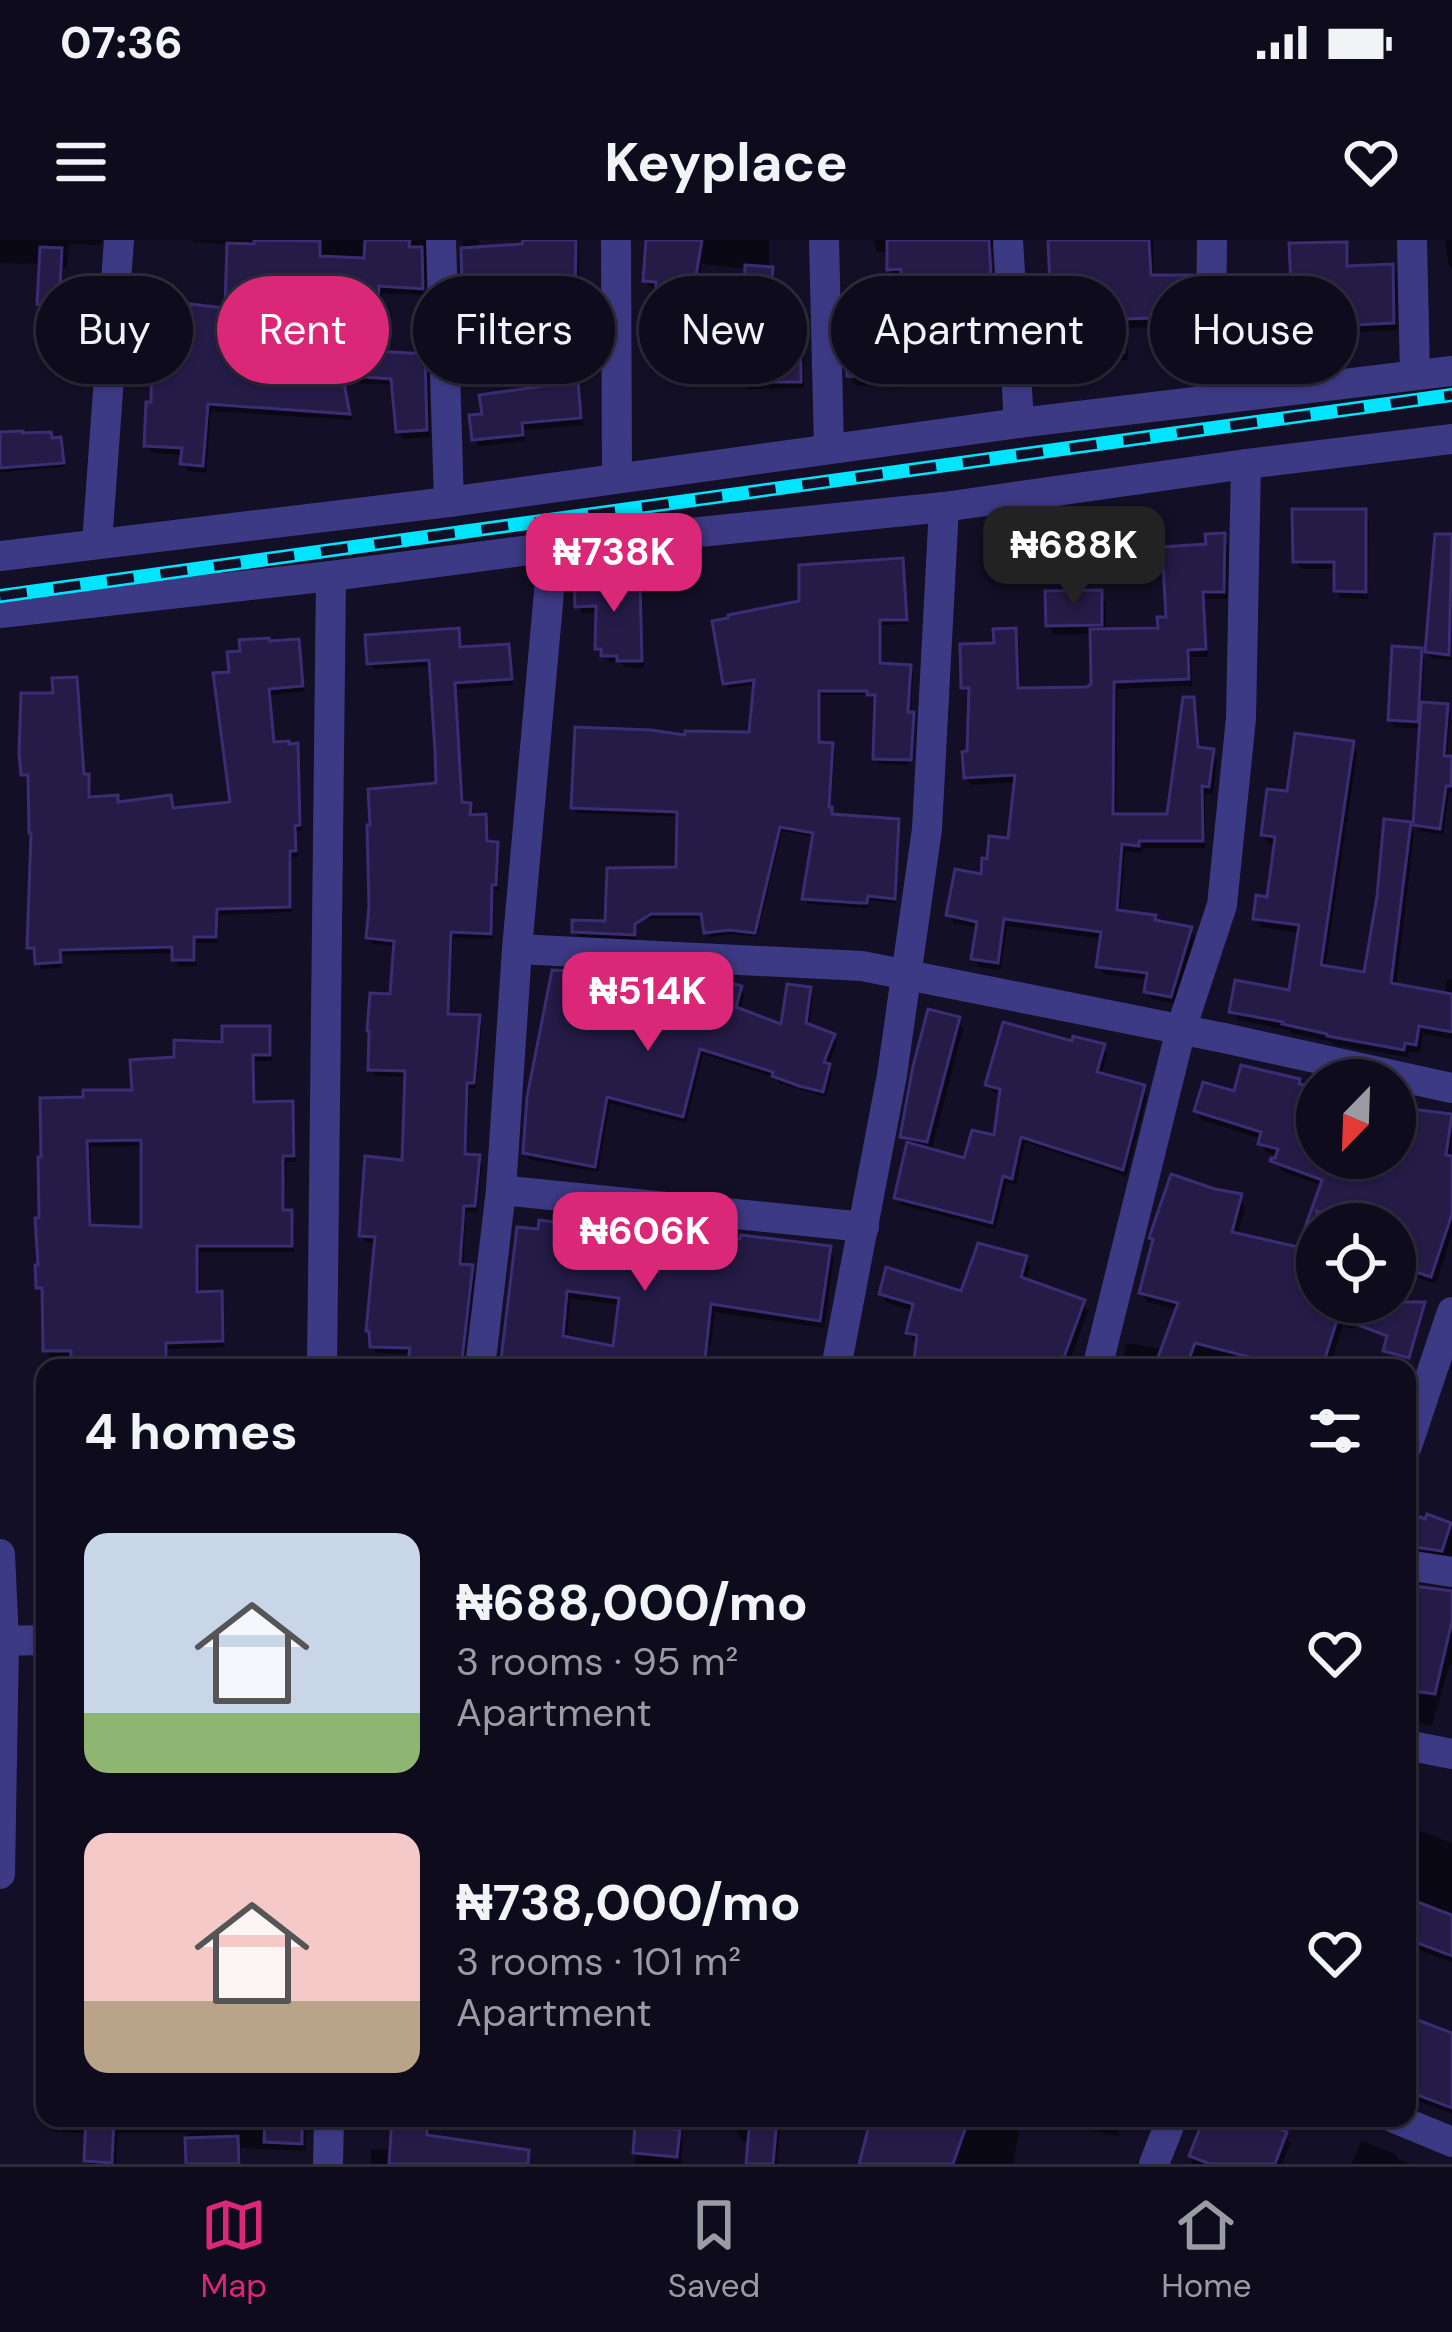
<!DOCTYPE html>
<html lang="en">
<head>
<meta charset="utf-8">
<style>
	body { margin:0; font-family:"DM Sans",sans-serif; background:#171425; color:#f1f3f6; height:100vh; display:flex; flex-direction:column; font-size:45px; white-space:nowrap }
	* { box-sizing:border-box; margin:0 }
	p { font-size:39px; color:#9b9ba3 }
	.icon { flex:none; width:66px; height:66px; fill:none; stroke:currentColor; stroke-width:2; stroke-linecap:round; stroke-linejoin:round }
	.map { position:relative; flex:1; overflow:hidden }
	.side { position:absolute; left:36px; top:1119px; width:1380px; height:768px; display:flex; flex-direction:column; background:#0e0b1c; border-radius:24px; box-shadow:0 3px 9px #0004,0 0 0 3px #2e2b3b }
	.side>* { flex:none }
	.hud { position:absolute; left:36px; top:36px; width:1380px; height:108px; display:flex; gap:24px }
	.needle { width:78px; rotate:203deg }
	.fabs { position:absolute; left:1296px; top:819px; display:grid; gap:24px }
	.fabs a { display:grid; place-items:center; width:120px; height:120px; border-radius:50%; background:#0e0b1c; box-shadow:0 3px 9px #0004,0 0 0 3px #2e2b3b; font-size:60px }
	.price { position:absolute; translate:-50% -102px; padding:0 27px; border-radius:24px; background:#db2777; color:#fff; font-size:39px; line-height:78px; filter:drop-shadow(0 3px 6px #0008) }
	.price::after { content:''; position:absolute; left:50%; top:72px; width:36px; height:27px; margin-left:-18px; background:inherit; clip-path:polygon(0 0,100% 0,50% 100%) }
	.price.on { background:#222; color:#fff }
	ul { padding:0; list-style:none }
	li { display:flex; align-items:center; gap:36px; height:300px; padding:0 48px }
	li span { display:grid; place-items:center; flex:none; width:336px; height:240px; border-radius:24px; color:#555 }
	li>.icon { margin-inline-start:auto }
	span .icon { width:144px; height:144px; fill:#fffc; stroke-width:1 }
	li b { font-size:51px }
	h2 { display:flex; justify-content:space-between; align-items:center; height:144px; padding:0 48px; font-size:51px }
	.tag { padding:0 42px; border-radius:54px; background:#0e0b1c; box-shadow:0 3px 9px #0004,0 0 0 3px #2e2b3b; font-size:42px; line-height:108px }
	.tag.on { background:#db2777; color:#fff }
	.status { display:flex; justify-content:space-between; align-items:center; height:84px; padding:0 60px; background:#0e0b1c; direction:ltr }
	.status svg { height:33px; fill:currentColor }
	header { display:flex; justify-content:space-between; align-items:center; height:156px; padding:0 48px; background:#0e0b1c; font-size:54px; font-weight:700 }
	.dock { display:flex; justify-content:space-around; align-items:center; height:168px; border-top:3px solid #2e2b3b; background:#0e0b1c; font-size:33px; color:#9b9ba3 }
	.dock a { display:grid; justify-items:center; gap:6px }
	.dock .on { color:#db2777 }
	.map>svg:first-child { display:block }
	.shadow { fill:#0007; fill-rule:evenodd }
	.building { fill:#241b47; stroke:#3b2d73; stroke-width:3; fill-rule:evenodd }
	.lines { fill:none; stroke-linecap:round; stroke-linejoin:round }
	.street { stroke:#3d3a85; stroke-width:30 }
	.rail-casing { stroke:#00e5ff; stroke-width:14 }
	.rail { stroke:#130f26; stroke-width:9; stroke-dasharray:27; stroke-linecap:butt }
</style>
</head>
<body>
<div class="status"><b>07:36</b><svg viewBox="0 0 49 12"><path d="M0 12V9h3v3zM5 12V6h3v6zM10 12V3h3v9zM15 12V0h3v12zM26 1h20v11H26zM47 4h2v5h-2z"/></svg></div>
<header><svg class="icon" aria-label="menu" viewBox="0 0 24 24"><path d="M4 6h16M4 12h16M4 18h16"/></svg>Keyplace<svg class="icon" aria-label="heart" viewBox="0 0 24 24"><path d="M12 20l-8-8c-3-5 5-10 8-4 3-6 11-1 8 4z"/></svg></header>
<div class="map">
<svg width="1452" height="1924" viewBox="0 0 1452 1924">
	<rect width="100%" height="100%" fill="#130f26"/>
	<g class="shadow">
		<polygon points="0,0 102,0 101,5 69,4 67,28 63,28 61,69 43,68 40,63 42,24 0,23"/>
		<polygon points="192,0 427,0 426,55 382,53 379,115 423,117 428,125 430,197 403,199 399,191 395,145 357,143 353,136 355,77 288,76 285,117 338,121 342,129 352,180 211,171 206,233 188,231 183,223 184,215 152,213 147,205 189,106 228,72 230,4 194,2"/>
		<polygon points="463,0 479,0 479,10 525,7 526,0 579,0 578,59 593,59 597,67 597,88 576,87 578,115 471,115 467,108"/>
		<polygon points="649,0 769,0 769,30 775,37 773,65 798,64 803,72 804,148 748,149 744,141 748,29 702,24 694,92 662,92 658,84 658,48 650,47 646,40"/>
		<polygon points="873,0 994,0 991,11 998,129 915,134 911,127 912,72 908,72 904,65 904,36 894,36 890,29 890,12 877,12"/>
		<polygon points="1153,0 1154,38 1190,38 1195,47 1195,82 1157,82 1158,87 1126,88 1128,120 1061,122 1056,113 1051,1"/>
		<polygon points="1291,0 1319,0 1319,5 1345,5 1349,12 1349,29 1391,27 1396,35 1397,90 1301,95 1296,87"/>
		<polygon points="1445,0 1452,0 1452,30 1448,23"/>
		<polygon points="896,113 902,123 903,148 855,145 850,135"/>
		<polygon points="577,145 580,152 583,185 524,190 525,201 479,206 475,199"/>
		<polygon points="0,195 60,200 64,227 0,232"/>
		<polygon points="1364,272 1369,280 1368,359 1341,358 1337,350 1337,329 1301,329 1296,321"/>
		<polygon points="1223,296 1228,304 1227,359 1205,359 1208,417 1191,417 1192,446 1117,449 1116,577 1170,577 1192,460 1197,468 1200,511 1213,512 1217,520 1213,554 1205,553 1205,608 1143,608 1142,613 1125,611 1120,674 1190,690 1195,697 1175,764 1152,759 1147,751 1149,740 1104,734 1100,726 1103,699 1007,686 1001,730 979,727 975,719 979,688 954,683 949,675 983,637 1011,601 1017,542 971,545 967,537 972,455 969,455 964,447 997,406 1015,391 1019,399 1020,451 1088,450 1094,446 1093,394 1054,395 1049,385 1100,353 1106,363 1106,392 1161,391 1209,307"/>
		<polygon points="902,321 905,327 908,384 881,385 882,426 910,428 913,433 908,525 879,524 876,519 878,459 873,459 870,455 821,455 821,505 832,506 835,511 830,570 835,577 897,582 900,588 896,663 870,660 869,667 864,668 808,664 805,658 815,597 782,591 757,697 734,694 710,697 705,679 637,678 636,700 578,697 575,691 608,684 679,630 680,577 577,573 574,567 688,498 752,495 757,444 729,448 726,443 802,364"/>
		<polygon points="1435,325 1452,326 1451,420 1431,418 1428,412"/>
		<polygon points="638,341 642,348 644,428 624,427 621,422 609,422 598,408 598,372 582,373 578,366"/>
		<polygon points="457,391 461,398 462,410 507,407 511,414 513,445 457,449 464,565 469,566 473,578 484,578 488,584 489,604 496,605 500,611 498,651 494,650 493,699 453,698 450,778 478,778 482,785 476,848 469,848 467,917 478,918 482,925 477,972 466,971 463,1027 471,1028 475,1034 463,1128 410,1128 412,1114 376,1113 373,1107 377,1003 366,1002 362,995 405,924 408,837 375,836 371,829 393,757 397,706 373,704 369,698 439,546 432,426 374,429 370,423"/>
		<polygon points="297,402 301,408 305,451 271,455 275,505 297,507 300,513 302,591 297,591 298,617 292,617 292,672 219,675 218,703 196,703 196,726 178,726 175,713 61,715 62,728 41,729 37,713 33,713 30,707 34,595 31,540 27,540 24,534 56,455 75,440 79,446 86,537 91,543 91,560 116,558 120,564 170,558 174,571 233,565 232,435"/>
		<polygon points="1420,411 1424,419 1422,465 1446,467 1450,474 1447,519 1452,522 1452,552 1449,552 1443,595 1420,591 1416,584 1422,489 1395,487 1391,480"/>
		<polygon points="1352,503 1357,513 1325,729 1367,736 1409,585 1414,594 1396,747 1444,755 1447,739 1452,740 1452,799 1423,794 1420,813 1409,811 1408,817 1335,805 1334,802 1291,793 1289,790 1238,780 1232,771 1292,754 1301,693 1261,687 1256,678 1270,661 1277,605 1269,604 1264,595 1290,555"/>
		<polygon points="648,738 652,745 648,760 708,775 740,748 744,755 740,772 783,788 809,750 813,757 809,787 833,796 837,803 828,826 832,833 826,857 779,843 776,838 703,814 686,883 610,863 598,932 530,920 526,913"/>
		<polygon points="958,780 963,789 931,912 966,922 997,899 1002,855 993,852 988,845 1074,805 1103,807 1107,814 1101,836 1143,848 1147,855 1126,936 1025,902 1016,945 1007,942 995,989 901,965 897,958 909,906 903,896"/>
		<path d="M 269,789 L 272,795 L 272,821 L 255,821 L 256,865 L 291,864 L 295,871 L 296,922 L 286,922 L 285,973 L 290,973 L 294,980 L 294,1012 L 199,1012 L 200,1055 L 220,1054 L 224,1061 L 225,1107 L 168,1109 L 168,1128 L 74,1128 L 74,1117 L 50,1117 L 46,1110 L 43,1054 L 39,1047 L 42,981 L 41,920 L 177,820 ZM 144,906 L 144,990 L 92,988 L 90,907 Z"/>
		<polygon points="1298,842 1302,848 1317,851 1317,918 1395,918 1395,895 1451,877 1452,993 1436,1044 1395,1030 1395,984 1317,984 1317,1062 1364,1062 1353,1089 1343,1085 1329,1128 1145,1128 1129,1122 1124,1113 1126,1103 1164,1109 1179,1070 1147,1062 1142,1052 1240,957 1245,966 1237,996 1299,1011 1323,946 1282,931 1277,922 1279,916 1266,912 1261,903 1262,899 1202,880 1197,871 1236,855"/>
		<polygon points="520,990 829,1009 834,1018 824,1088 715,1072 711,1105 623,1095 621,1065 570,1058 567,1100 617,1128 503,1128"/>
		<polygon points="1025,1018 1030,1027 1026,1042 1083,1062 1088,1071 1067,1128 916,1128 919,1102 914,1102 909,1093 914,1071 887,1063 882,1054 963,1055"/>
		<polygon points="1428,1278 1452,1286 1452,1319 1409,1314 1407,1310 1407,1299 1427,1282"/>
		<polygon points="39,1318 45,1318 45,1373 40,1365"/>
		<polygon points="1407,1348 1452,1354 1452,1425 1450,1424 1432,1486 1407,1479"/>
		<polygon points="1421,1591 1452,1603 1452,1722 1407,1706 1407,1613 1412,1614"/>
		<polygon points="1407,1779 1452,1796 1452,1874 1407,1857"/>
		<polygon points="51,1878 305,1878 306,1911 241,1908 241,1924 189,1924 188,1893 117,1893 116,1924 89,1924 88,1893 55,1892"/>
		<polygon points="395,1878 431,1878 430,1899 496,1924 371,1924 371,1909 393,1910"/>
		<polygon points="634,1878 684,1878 681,1924 635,1924 638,1888"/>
		<polygon points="738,1878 781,1878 777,1924 749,1924 751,1901 742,1901 737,1893"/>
		<polygon points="831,1878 1021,1878 1013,1924 862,1924 872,1885"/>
		<polygon points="1035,1878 1122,1878 1117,1896"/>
		<polygon points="1208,1878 1246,1878 1285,1894 1290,1904 1282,1924 1191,1924"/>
		<polygon points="1361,1901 1395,1914 1399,1920 1410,1924 1352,1924"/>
	</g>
	<g class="building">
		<polygon points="254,0 320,1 320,16 364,18 365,0 410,0 409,7 422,7 423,49 379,46 376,111 425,114 427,190 396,192 391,139 350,136 353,70 285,69 282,114 339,118 350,174 208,164 203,226 180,224 182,208 144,206 146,162 151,162 152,102 186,103 190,64 225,68 227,3 254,4"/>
		<polygon points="523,0 576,0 575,55 595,56 594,81 574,81 576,108 464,108 461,8 522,4"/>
		<polygon points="646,0 702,0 691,66 691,86 655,85 656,42 643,41"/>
		<polygon points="887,0 989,0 996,123 908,128 909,66 901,66 901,29 887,30"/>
		<polygon points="1048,0 1149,0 1151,35 1192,35 1192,73 1154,74 1154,78 1123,79 1124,112 1053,114"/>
		<polygon points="1347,2 1347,26 1393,24 1394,83 1293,88 1289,3"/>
		<polygon points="40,7 62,8 59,65 37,64"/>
		<polygon points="745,25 773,27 770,62 800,61 801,142 741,142"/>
		<polygon points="898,110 899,139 847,136 846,111"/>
		<polygon points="578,141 581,178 522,183 523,195 472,200 469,175 482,174 479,155"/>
		<polygon points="23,191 23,193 51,192 52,198 61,197 64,223 0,228 0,192"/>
		<polygon points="1292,269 1366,269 1366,352 1334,351 1334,322 1293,322"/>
		<polygon points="1225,293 1224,352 1203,352 1206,409 1188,410 1189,439 1114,442 1113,574 1167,574 1183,457 1194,457 1198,507 1214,509 1209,547 1202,546 1203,601 1139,601 1139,606 1122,604 1117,670 1156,675 1155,680 1192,687 1171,757 1144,752 1147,733 1096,727 1101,692 1004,679 998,723 971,719 977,682 946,675 955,629 981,634 982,618 987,619 989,596 1008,598 1015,535 964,538 962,512 967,511 969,448 961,448 960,404 994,403 993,389 1016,388 1018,448 1087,447 1091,444 1090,389 1158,388 1157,377 1166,377 1162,307 1206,304 1205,294"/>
		<polygon points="1435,294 1452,294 1449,415 1425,412"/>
		<polygon points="903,318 907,380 880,380 880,423 911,425 908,472 914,472 911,520 873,519 875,455 867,455 867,451 819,451 819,502 833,503 829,567 832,567 832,574 899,579 895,659 868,656 867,663 860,663 802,659 813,593 780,587 755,693 729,690 704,693 701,674 651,674 635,684 635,695 572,692 572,680 605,681 607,628 676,627 677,572 571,568 575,487 651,490 685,495 685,491 749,492 754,440 723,444 712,381 728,378 728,375 799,361 799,325"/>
		<polygon points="640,338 642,421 617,421 617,416 601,416 601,409 595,409 596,366 575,367 574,340"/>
		<polygon points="1102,350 1102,385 1046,386 1045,351"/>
		<polygon points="459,388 460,407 509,404 512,439 455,443 462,562 471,563 470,575 486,574 487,601 498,602 496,645 492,645 491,694 451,692 448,774 480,775 474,843 467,843 465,914 480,915 475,966 464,966 460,1024 473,1025 461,1128 407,1128 410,1108 370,1107 369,1091 366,1091 375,997 359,996 365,916 402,920 405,831 368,830 369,792 367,791 370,753 390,754 394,701 366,698 369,666 367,585 370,585 368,549 436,543 435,511 429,420 367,424 365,395"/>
		<polygon points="269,398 270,401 299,399 303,446 269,449 274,502 289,501 289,504 298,503 300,585 295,586 296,611 290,611 290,667 217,669 216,697 194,697 194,720 172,720 172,707 134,708 60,710 61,722 35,724 34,708 27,708 31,593 29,593 28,535 21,535 19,513 21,453 53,453 52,438 77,437 84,534 89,534 89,557 118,555 118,562 171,555 173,568 230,562 213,433 229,432 227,412 240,411 239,400"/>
		<polygon points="1392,406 1422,408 1418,482 1388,480"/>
		<polygon points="1421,462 1448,464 1444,516 1452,516 1451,546 1446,546 1440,589 1413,585"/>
		<polygon points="1295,493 1354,501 1321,725 1364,732 1377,656 1384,579 1411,582 1391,743 1452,754 1452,792 1419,786 1416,805 1405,803 1404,810 1327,796 1327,794 1282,784 1283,782 1229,772 1235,740 1289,750 1299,685 1253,679 1256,655 1267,657 1275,597 1261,595 1267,549 1287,551"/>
		<polygon points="552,730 650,735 645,756 706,771 713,738 742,746 736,767 781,784 787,744 811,747 806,783 835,794 824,822 830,824 823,852 799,846 772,836 773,832 700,809 683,877 607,857 595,927 523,913 527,857"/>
		<polygon points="928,769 960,777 927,902 900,897 913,826"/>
		<polygon points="1003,782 1072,801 1073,796 1105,804 1097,832 1145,845 1123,930 1021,897 1012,939 1003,936 992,983 894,958 907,902 964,918 972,890 994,895 1000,849 985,845"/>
		<path d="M 222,786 L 270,786 L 270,815 L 253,815 L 254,862 L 293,861 L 294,916 L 283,916 L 283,970 L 292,970 L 292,1006 L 197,1006 L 197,1052 L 222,1051 L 223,1101 L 166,1103 L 166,1128 L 71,1128 L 71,1111 L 43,1111 L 42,1048 L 36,1048 L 35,1025 L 38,1025 L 35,978 L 39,978 L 38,917 L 41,917 L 40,858 L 83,857 L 83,850 L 132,850 L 130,820 L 174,817 L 174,800 L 222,802 ZM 141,900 L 141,987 L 90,985 L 87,901 Z"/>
		<polygon points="1241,825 1300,839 1299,844 1317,848 1317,918 1395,918 1395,867 1452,874 1446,915 1452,916 1452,974 1431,1037 1395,1025 1395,984 1358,984 1317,971 1317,1062 1425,1062 1409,1118 1383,1111 1387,1096 1338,1077 1322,1128 1268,1128 1269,1122 1195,1103 1186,1128 1154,1128 1178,1063 1139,1053 1153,999 1149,998 1151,992 1171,934 1215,949 1242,954 1232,992 1298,1007 1322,940 1270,921 1271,918 1275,918 1278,909 1258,904 1261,892 1194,871 1203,842 1234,851"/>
		<path d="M 539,980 L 657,995 L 657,991 L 740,999 L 741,995 L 831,1006 L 820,1081 L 711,1064 L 704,1128 L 542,1128 L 517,1125 L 516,1128 L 500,1128 L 517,987 L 538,989 ZM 567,1051 L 619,1058 L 613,1106 L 563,1096 Z"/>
		<polygon points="978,1003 1027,1016 1021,1037 1085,1060 1060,1128 913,1128 917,1095 906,1093 913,1064 879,1054 886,1027 961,1051"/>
		<polygon points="1412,1274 1425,1279 1427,1274 1451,1283 1442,1311 1407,1306 1407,1289"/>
		<polygon points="1407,1345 1452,1351 1452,1381 1435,1454 1407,1450"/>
		<polygon points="1407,1658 1452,1675 1452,1716 1407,1699"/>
		<polygon points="1407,1776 1452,1793 1452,1868 1407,1851"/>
		<polygon points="86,1878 114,1878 112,1923 84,1921"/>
		<polygon points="392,1878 428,1878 427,1895 529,1910 528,1924 389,1924"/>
		<polygon points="750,1878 777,1878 773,1924 746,1924"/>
		<polygon points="871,1878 969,1878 953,1924 859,1924"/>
		<polygon points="1204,1878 1252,1878 1287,1892 1275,1924 1210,1924 1189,1916"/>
		<polygon points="265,1879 302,1881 302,1904 264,1902"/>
		<polygon points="635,1885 680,1890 677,1917 633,1913"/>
		<polygon points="238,1896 239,1924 186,1924 185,1898"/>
	</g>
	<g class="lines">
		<g class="street">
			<polyline points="441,0 449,262"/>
			<polyline points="616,0 617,238"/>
			<polyline points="824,0 829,209"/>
			<polyline points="1008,0 1019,183"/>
			<polyline points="1412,0 1415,135"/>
			<polyline points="1210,160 1212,0"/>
			<polyline points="97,303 119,0"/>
			<polyline points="0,316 449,262 1019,183 1452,131"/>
			<polyline points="0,373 331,336 553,307 944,267 1246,224 1452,199"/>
			<polyline points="517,709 862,726 1224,798 1452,848"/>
			<polyline points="501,950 864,987"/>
			<polyline points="322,1128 331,336"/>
			<polyline points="480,1128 501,950 517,709 553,307"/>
			<polyline points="836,1128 892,835 927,589 944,267"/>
			<polyline points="1097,1128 1181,789 1222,665 1241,478 1246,224"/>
			<polyline points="1407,1206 1452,1072"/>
			<polyline points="0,1314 4,1401 0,1634"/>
			<polyline points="1407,1325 1452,1332"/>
			<polyline points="0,1401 45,1400"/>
			<polyline points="1407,1505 1452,1514"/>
			<polyline points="1394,1878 1452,1902"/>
			<polyline points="328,1924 329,1878"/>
			<polyline points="1154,1924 1172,1878"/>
		</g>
		<defs>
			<polyline id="rail" points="0,356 1452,155"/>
		</defs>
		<use href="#rail" class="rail-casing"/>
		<use href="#rail" class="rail"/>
	</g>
</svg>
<div class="fabs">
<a><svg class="needle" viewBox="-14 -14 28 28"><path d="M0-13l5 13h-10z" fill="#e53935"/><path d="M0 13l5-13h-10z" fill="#9b9ba3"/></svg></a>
<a><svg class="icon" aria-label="locate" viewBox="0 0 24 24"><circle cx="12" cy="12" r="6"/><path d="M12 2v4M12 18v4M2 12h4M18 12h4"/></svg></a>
</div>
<b class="price on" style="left:1074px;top:368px">₦688K</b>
<b class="price" style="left:614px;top:375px">₦738K</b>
<b class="price" style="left:648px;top:814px">₦514K</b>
<b class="price" style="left:645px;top:1054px">₦606K</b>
<div class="hud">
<a class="tag">Buy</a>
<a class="tag on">Rent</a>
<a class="tag">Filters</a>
<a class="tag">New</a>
<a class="tag">Apartment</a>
<a class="tag">House</a>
</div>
<section class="side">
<h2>4 homes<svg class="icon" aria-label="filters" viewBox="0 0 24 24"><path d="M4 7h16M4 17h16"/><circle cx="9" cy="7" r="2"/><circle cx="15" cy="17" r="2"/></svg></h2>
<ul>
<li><span style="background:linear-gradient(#c9d6e8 75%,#8fb573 0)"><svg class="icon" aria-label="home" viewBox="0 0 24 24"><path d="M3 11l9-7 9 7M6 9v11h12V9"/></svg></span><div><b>₦688,000/mo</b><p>3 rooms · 95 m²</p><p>Apartment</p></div><svg class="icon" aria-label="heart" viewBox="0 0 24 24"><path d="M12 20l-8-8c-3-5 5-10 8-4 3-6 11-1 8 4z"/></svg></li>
<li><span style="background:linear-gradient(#f6c9c9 70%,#b9a48a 0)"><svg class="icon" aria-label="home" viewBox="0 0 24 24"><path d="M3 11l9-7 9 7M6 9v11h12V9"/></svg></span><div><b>₦738,000/mo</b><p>3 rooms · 101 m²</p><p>Apartment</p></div><svg class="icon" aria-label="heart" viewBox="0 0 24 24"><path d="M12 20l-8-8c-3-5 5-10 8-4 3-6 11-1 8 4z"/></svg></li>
</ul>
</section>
</div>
<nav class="dock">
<a class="on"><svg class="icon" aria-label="map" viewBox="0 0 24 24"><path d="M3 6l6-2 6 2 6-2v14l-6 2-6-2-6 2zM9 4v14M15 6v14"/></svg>Map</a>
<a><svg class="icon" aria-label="saved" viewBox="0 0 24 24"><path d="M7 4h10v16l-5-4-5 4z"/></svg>Saved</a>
<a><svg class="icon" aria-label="home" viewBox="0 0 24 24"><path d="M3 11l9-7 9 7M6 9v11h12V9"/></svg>Home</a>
</nav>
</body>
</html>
